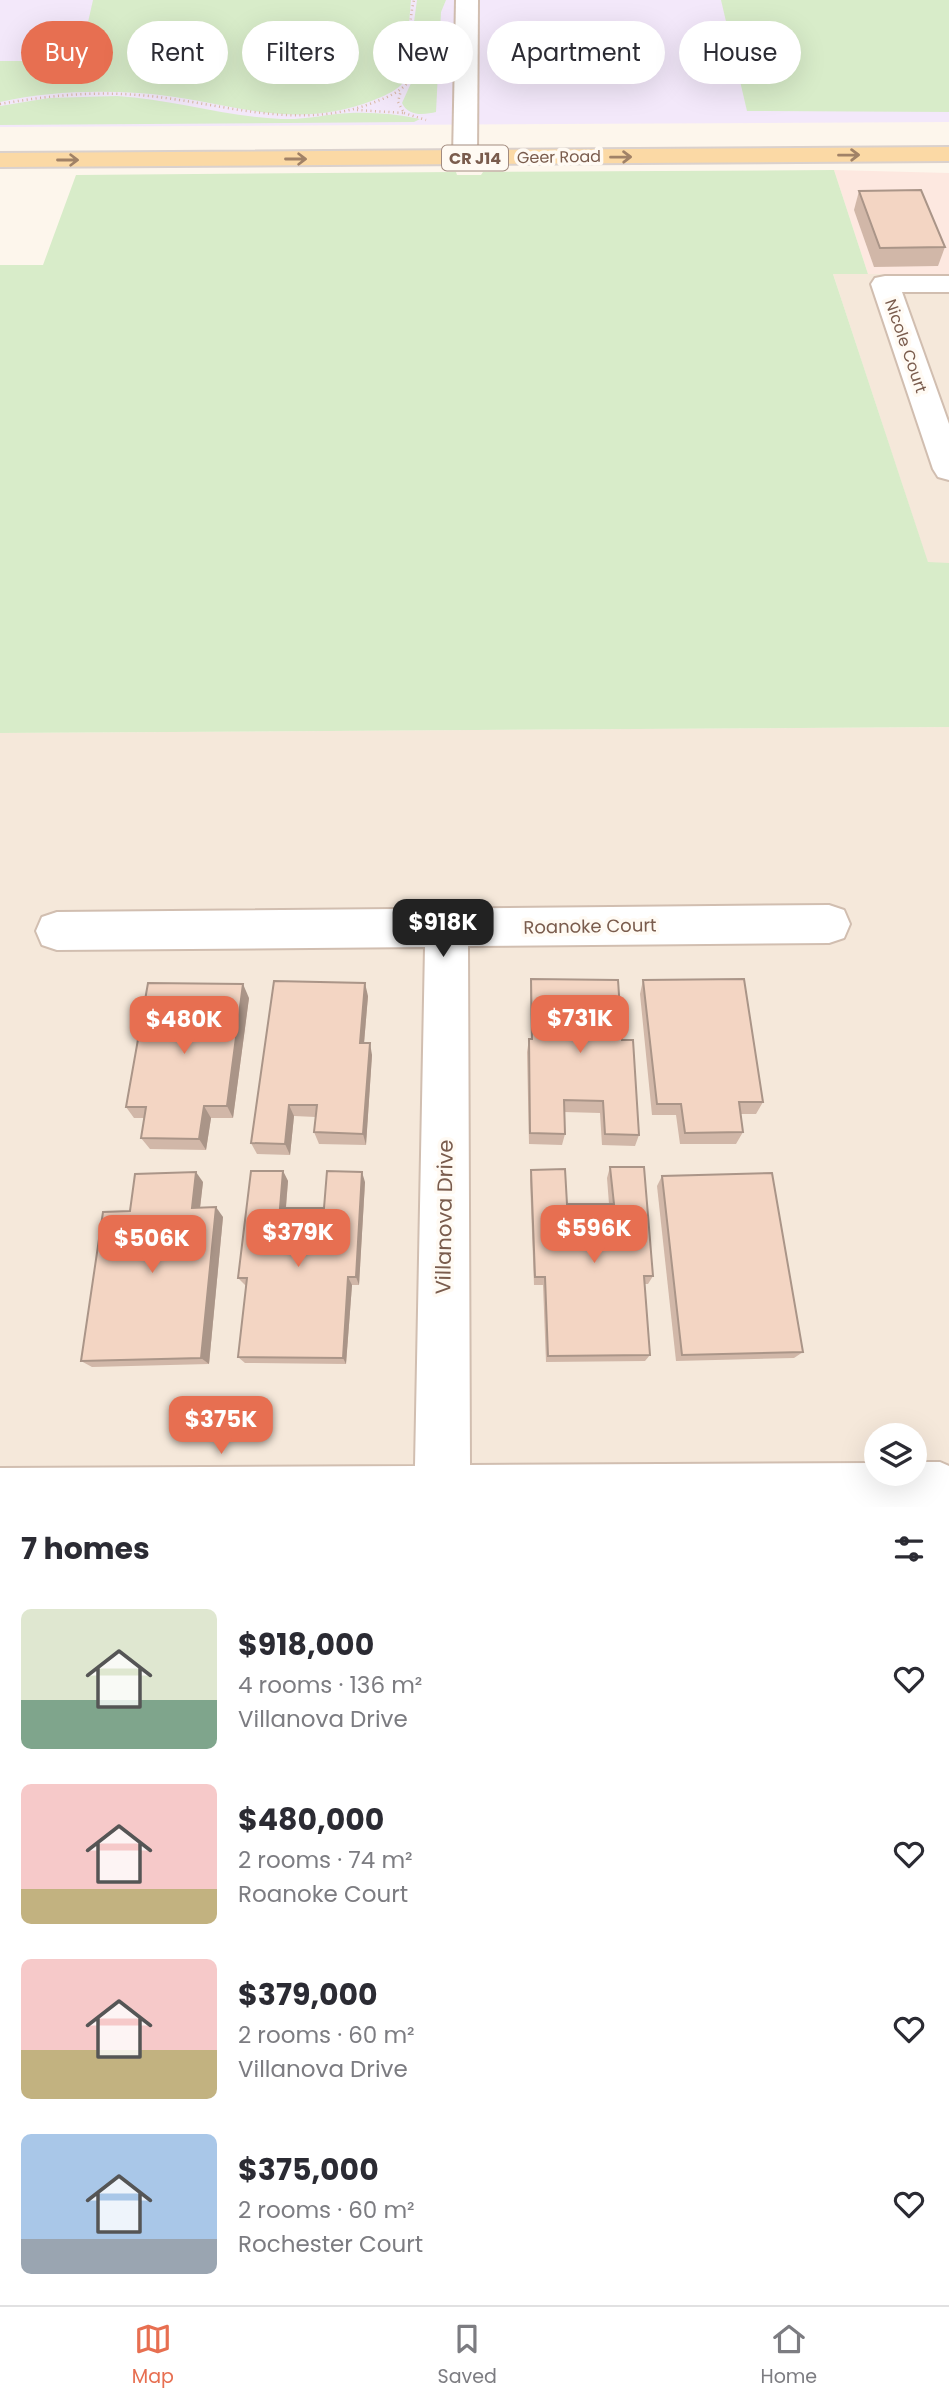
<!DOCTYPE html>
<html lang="en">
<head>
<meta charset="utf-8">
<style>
	body { margin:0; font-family:Poppins,sans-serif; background:#f2f2f3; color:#2b2b33; height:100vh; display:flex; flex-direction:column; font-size:26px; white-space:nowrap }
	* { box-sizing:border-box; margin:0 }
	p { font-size:23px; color:#7c7c81 }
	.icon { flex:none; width:38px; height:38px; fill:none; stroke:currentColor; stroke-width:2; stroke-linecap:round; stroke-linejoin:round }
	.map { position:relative; height:1507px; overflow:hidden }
	.side { display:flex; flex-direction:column; background:#fff; flex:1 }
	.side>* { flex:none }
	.hud { position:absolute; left:21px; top:21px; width:908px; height:63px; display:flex; gap:14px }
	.buttons { position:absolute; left:864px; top:1423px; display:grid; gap:14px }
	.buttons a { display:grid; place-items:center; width:63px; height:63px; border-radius:50%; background:#fff; box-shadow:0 7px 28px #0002; font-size:35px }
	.price { position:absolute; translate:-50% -60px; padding:0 16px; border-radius:14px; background:#e76f51; color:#fff; font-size:23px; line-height:46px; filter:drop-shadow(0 2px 4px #0008) }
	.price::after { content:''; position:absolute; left:50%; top:42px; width:21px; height:16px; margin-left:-10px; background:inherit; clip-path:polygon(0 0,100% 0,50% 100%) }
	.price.active { background:#222; color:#fff }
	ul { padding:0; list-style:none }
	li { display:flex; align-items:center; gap:21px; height:175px; padding:0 21px }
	li span { display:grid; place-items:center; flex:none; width:196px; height:140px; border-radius:10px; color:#555 }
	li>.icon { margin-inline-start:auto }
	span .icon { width:84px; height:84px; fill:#fffc; stroke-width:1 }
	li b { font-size:30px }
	h2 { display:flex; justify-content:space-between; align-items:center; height:84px; padding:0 21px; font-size:30px }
	.tag { padding:0 24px; border-radius:32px; background:#fff; box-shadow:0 7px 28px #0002; font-size:24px; line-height:63px }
	.tag.active { background:#e76f51; color:#fff }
	.dock { display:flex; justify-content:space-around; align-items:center; height:98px; border-top:2px solid #e1e1e2; background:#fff; font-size:19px; color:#7c7c81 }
	.dock a { display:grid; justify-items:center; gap:4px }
	.dock .active { color:#e76f51 }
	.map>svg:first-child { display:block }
	.residential { fill:#f5e8da; fill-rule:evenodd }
	.commercial { fill:#fde8e0 }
	.education { fill:#f3e8fa }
	.green { fill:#d8ecc9 }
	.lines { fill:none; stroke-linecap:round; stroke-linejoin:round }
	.minor-casing { stroke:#d1beb0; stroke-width:4 }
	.major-casing { stroke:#dad1cd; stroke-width:4 }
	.path { stroke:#d9b8a5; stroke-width:2.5; stroke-dasharray:1 3.5; stroke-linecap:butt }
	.minor { fill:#fff; fill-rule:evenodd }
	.major { fill:#fbd9a5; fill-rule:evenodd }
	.wall { fill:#d1b7a8 }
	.shaded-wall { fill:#aa9588 }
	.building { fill:#f3d5c3; stroke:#aa9588; stroke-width:2 }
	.oneway { stroke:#a18267 }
	.labels { text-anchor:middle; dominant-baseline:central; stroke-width:7; stroke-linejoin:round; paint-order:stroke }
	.far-street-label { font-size:16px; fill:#7a5c4d; stroke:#fffaf3 }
	.shield { fill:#fffaf3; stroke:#a28b7f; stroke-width:2 }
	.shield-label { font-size:16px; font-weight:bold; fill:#7a5c4d }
	.street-label { font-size:18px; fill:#7a5c4d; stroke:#fffaf3 }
	.near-street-label { font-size:21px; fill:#7a5c4d; stroke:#fffaf3 }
</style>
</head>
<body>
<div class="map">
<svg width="949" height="1507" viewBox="0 0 949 1507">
	<rect width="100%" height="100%" fill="#fdf6ec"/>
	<g class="residential">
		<polygon points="833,274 949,274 949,563 928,563"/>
		<path d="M 949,727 L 949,1507 L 0,1507 L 0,733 ZM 877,1435 L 915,1435 L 915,1474 L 877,1474 Z"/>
	</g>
	<polygon class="commercial" points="834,170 949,173 949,274 868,274"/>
	<polygon class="education" points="0,0 949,0 949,122 0,127"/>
	<g class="green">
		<path d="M 93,0 L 411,0 L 407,47 L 410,71 C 405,87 389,94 374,100 C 287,134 224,98 138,93 C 91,90 45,92 0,102 L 0,61 L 108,61 L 82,49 Z"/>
		<path d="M 417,0 L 446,0 L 441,12 L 436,112 C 427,114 409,118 402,103 L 417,70 L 413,29 Z"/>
		<polygon points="721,0 949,0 949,112 747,111"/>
		<path d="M 117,96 C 172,99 226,117 281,119 C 305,120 327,114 350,113 C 373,112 397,114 420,119 L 414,122 L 0,125 L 0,106 L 49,98 Z"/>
		<polygon points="834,170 868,274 833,274 928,562 949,563 949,727 0,733 0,265 43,265 76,175 456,172 457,175 481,175 483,172"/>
	</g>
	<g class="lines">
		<defs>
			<g id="minor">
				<polygon points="456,0 478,0 477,158 474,163 465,165 456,163 453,158"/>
				<polygon points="885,276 949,276 949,292 902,292 949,424 949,480 938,477 933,469 871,284 875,278"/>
				<polygon points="829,905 844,910 850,924 844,938 829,943 468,946 470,1465 877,1463 877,1474 915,1474 915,1462 940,1462 949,1466 949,1507 0,1507 0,1468 415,1466 425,947 57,950 42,945 36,931 42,917 57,912"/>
			</g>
			<polygon id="major" points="949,147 949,161 0,167 0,153"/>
		</defs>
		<use href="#minor" class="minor-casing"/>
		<use href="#major" class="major-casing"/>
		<g class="path">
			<path d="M 0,104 C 46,96 92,91 138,95 C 218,101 297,133 375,102 C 388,97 403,91 410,79 C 417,67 410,50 410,37 C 410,24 411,12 414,0"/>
			<polyline points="357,110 404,113 398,102 401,90"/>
			<polyline points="404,113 426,120"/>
		</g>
		<use href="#minor" class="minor"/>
		<use href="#major" class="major"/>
	</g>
	<g class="wall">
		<polygon points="859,191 945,247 938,266 874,267 854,210"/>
		<polygon points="531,979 622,1040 639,1135 635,1146 602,1145 600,1113 564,1112 565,1134 562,1145 529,1144 527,1052 529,1039 531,1039 530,993"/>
		<polygon points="643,980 763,1102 756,1114 740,1114 743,1132 736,1144 680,1144 676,1115 652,1115 640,994"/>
		<polygon points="368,996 364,1043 372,1055 366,1145 319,1144 314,1132 316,1117 294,1116 290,1155 257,1154 251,1143"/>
		<polygon points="249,998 233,1118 211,1118 206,1150 150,1149 141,1138 144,1118 134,1118 126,1107"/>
		<polygon points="610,1167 653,1276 648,1284 645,1284 650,1355 645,1361 546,1362 543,1285 534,1285 530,1180 531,1170 567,1204 609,1204 607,1178"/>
		<polygon points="283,1171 288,1181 286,1208 324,1208 365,1182 359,1285 352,1285 346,1364 245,1363 238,1357 246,1286 238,1278"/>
		<polygon points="662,1176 803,1352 794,1358 676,1361 657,1186"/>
		<polygon points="203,1182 200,1207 223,1217 209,1364 92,1367 81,1361 130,1211"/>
	</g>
	<g class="shaded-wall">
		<polygon points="365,983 368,996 363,1055 360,1043"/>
		<polygon points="243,984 249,998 233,1118 227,1106"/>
		<polygon points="370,1043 372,1055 366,1145 363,1134"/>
		<polygon points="289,1105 294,1116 290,1155 285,1144"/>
		<polygon points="204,1106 211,1118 206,1150 199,1139"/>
		<polygon points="283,1171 288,1181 285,1217 280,1208"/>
		<polygon points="196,1172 203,1182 199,1217 192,1208"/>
		<polygon points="362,1172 365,1182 359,1285 356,1277"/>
		<polygon points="216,1207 223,1217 209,1364 201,1358"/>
		<polygon points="348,1277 352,1285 346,1364 343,1358"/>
	</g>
	<g class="building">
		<polygon points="921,190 945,247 880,248 859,191"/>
		<polygon points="531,979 618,980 622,1040 633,1040 639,1135 605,1134 603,1101 564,1100 565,1134 530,1133 529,1039 532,1039"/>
		<polygon points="744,979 763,1102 739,1102 743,1132 685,1133 681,1104 657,1104 643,980"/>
		<polygon points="274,981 365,983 360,1043 370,1043 363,1134 314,1132 317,1105 289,1105 285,1144 251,1143"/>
		<polygon points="148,983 243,984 227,1106 204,1106 199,1139 141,1138 146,1107 126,1107"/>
		<polygon points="610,1167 644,1167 653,1276 644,1276 650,1355 548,1356 545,1277 535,1277 531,1170 565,1169 567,1204 614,1204"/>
		<polygon points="251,1171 283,1171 280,1208 324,1208 327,1171 362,1172 356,1277 348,1277 343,1358 238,1357 247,1278 238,1278"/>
		<polygon points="196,1172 192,1208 216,1207 201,1358 81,1361 103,1212 130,1211 135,1174"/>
		<polygon points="772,1173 803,1352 682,1355 662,1176"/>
	</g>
	<defs><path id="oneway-shaft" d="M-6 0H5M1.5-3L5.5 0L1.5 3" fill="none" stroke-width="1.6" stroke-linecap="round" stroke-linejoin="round" transform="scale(1.75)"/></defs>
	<g class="oneway">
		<use href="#oneway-shaft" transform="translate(849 155) rotate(-1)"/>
		<use href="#oneway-shaft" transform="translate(621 157) rotate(-1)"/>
		<use href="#oneway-shaft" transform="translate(296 159)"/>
		<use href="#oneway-shaft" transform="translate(68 160)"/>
	</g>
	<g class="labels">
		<g class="far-street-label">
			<text transform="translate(559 157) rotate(-1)">Geer Road</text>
			<text transform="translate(906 346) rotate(71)">Nicole Court</text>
		</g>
		<rect class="shield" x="442" y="145.5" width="66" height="25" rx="5"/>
		<g class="shield-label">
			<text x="475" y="158">CR J14</text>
		</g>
		<g class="street-label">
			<text transform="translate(590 926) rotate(-1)">Roanoke Court</text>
		</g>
		<g class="near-street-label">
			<text transform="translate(444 1217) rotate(-89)">Villanova Drive</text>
		</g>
	</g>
</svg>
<div class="buttons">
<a><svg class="icon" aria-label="layers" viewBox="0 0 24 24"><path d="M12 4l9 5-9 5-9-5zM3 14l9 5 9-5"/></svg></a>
</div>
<b class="price active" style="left:443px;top:959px">$918K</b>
<b class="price" style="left:580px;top:1055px">$731K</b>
<b class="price" style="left:184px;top:1056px">$480K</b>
<b class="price" style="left:594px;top:1265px">$596K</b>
<b class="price" style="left:298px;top:1269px">$379K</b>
<b class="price" style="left:152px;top:1275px">$506K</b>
<b class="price" style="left:221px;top:1456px">$375K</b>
<div class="hud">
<a class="tag active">Buy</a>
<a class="tag">Rent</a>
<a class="tag">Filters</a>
<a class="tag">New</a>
<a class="tag">Apartment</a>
<a class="tag">House</a>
</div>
</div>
<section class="side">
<h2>7 homes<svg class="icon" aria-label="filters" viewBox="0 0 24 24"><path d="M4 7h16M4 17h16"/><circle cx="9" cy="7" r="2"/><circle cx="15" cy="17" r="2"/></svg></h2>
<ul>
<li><span style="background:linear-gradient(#dfe7d0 65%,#7fa58c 0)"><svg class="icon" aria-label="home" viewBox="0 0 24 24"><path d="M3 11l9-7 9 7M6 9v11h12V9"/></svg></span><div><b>$918,000</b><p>4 rooms · 136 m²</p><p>Villanova Drive</p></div><svg class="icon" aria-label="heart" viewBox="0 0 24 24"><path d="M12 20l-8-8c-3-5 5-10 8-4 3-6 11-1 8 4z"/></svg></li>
<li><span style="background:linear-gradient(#f6c9c9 75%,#c2b280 0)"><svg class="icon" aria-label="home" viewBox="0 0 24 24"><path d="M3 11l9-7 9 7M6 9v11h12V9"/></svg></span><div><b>$480,000</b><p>2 rooms · 74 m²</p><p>Roanoke Court</p></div><svg class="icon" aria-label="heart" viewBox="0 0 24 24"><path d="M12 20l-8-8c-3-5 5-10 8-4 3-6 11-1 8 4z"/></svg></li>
<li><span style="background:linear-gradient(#f6c9c9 65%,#c2b280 0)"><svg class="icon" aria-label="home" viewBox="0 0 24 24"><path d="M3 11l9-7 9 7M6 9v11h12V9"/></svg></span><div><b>$379,000</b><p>2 rooms · 60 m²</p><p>Villanova Drive</p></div><svg class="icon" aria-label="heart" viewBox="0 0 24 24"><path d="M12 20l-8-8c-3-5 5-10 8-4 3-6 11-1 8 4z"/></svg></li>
<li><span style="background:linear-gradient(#a9c7e8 75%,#9aa5b1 0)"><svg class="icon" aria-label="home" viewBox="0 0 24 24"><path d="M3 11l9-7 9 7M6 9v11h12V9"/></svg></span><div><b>$375,000</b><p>2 rooms · 60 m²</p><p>Rochester Court</p></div><svg class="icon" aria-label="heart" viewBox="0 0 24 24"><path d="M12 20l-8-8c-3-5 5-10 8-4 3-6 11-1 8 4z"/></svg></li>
</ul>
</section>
<nav class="dock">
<a class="active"><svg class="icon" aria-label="map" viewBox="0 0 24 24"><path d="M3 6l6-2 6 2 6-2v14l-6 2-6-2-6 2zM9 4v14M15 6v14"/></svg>Map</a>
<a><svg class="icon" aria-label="saved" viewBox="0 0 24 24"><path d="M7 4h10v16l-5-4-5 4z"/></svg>Saved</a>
<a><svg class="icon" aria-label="home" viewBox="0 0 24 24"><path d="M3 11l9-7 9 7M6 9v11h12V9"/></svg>Home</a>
</nav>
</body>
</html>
